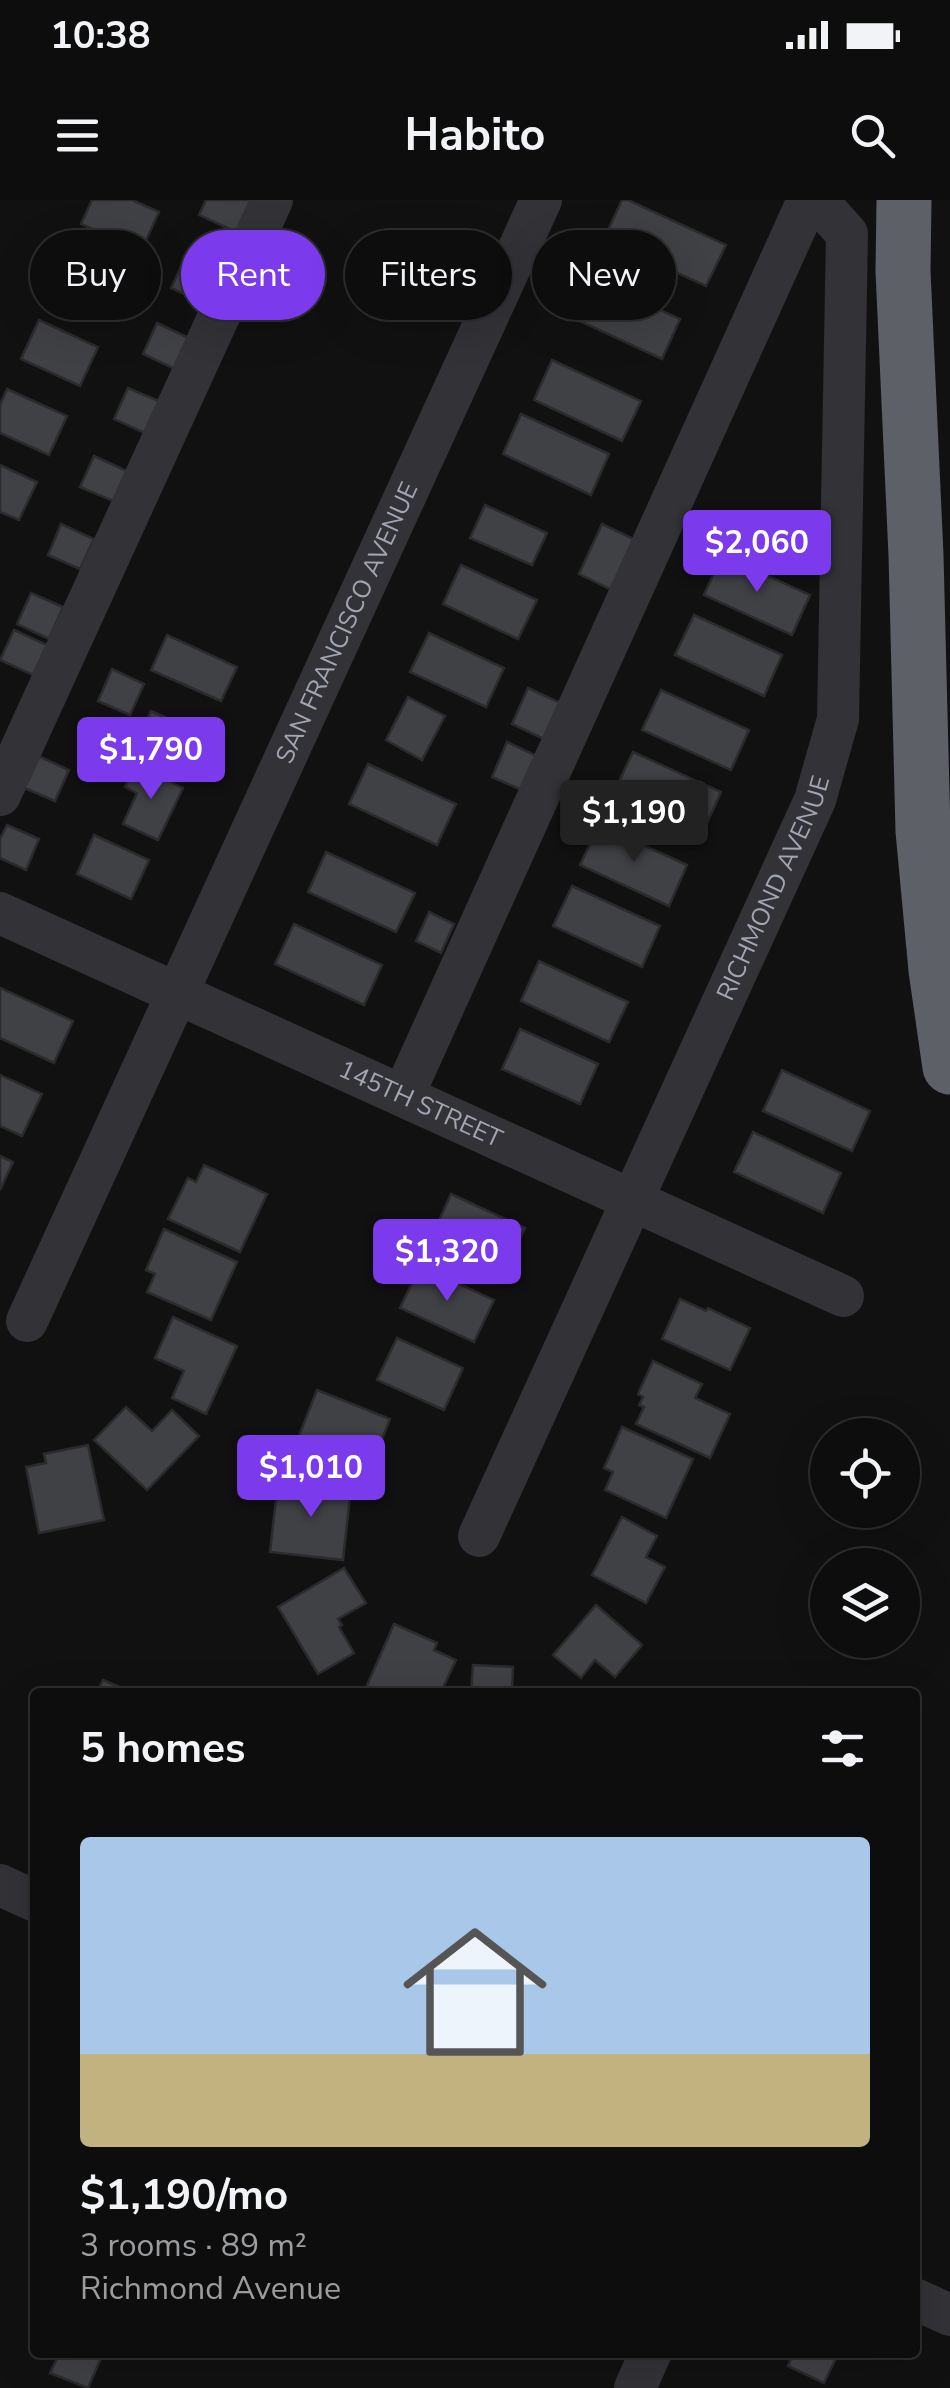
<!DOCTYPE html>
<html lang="en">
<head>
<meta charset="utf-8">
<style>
	body { margin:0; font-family:"Nunito Sans",sans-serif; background:#1b1b1c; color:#f1f3f6; height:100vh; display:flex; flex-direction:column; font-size:38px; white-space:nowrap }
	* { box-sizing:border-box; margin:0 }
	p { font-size:32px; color:#9a9c9e }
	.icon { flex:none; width:55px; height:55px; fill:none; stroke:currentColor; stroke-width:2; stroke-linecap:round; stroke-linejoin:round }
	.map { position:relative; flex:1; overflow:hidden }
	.drawer { position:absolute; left:30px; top:1488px; width:890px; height:670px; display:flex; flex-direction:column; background:#0d0d0e; border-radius:10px; box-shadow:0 10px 40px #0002,0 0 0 2px #2d2d2e }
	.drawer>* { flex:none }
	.hud { position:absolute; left:30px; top:30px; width:890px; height:90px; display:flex; gap:20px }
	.buttons { position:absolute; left:810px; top:1218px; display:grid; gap:20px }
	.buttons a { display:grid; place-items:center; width:110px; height:110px; border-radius:50%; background:#0d0d0e; box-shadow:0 10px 40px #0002,0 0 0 2px #2d2d2e; font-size:50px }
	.price { position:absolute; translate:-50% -85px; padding:0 22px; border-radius:10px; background:#7c3aed; color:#fff; font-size:32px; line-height:65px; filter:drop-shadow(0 2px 5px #0008) }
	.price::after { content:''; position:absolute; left:50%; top:60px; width:30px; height:22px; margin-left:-15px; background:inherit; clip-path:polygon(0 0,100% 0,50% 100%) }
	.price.current { background:#222; color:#fff }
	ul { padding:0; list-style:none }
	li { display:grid; align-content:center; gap:20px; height:530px; padding:0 50px }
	li span { display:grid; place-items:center; height:310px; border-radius:10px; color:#555 }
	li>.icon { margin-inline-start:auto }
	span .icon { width:180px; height:180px; fill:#fffc; stroke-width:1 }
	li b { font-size:42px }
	h2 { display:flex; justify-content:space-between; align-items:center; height:120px; padding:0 50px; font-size:42px }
	.tag { padding:0 35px; border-radius:45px; background:#0d0d0e; box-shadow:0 10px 40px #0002,0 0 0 2px #2d2d2e; font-size:35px; line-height:90px }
	.tag.current { background:#7c3aed; color:#fff }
	.status { display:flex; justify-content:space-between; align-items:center; height:70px; padding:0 50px; background:#0d0d0e; direction:ltr }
	.status svg { height:28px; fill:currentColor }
	header { display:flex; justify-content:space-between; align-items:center; height:130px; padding:0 50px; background:#0d0d0e; font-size:45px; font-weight:700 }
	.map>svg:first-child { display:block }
	.building { fill:#404145; stroke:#2b2b2e; stroke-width:2.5 }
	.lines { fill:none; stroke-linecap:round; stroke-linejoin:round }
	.minor { stroke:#323237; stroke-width:42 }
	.highway { stroke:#5e6068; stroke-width:55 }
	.labels { text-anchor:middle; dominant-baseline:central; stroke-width:8; stroke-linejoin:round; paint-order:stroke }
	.street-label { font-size:25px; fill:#a2a6b3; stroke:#0c0c0d }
</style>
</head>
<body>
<div class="status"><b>10:38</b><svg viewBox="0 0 49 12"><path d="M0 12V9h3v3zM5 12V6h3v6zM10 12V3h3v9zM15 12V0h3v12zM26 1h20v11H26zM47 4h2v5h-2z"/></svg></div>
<header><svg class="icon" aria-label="menu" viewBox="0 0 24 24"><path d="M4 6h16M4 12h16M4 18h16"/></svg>Habito<svg class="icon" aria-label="search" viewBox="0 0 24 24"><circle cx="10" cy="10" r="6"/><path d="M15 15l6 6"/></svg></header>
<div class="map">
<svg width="950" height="2188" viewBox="0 0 950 2188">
	<rect width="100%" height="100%" fill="#111112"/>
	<g class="building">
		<polygon points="92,0 132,0 159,12 141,51 81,24"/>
		<polygon points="206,0 251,0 236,32 199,15"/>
		<polygon points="622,0 628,0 726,45 706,86 604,39"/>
		<polygon points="69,52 129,78 111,118 52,91"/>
		<polygon points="188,52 222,67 205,103 171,88"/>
		<polygon points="592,78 680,119 662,159 573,118"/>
		<polygon points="39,120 98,147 80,186 21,159"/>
		<polygon points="157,123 189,138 175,169 143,154"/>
		<polygon points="552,160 641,201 622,241 534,200"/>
		<polygon points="128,188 161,202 147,234 114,219"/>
		<polygon points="7,189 67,216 49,255 0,233 0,205"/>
		<polygon points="521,214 609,254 591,295 503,254"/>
		<polygon points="94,256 127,271 113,301 80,287"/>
		<polygon points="0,265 37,282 19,320 0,312"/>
		<polygon points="485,305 547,333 532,365 470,338"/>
		<polygon points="61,324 94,339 80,369 48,355"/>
		<polygon points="602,324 640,342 616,392 579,374"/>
		<polygon points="722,355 810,395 792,435 704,395"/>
		<polygon points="461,365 537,400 518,439 443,404"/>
		<polygon points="31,393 63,407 49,439 17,424"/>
		<polygon points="694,415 782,455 764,496 675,455"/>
		<polygon points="14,430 47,445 33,475 0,460"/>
		<polygon points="429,433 504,468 486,507 410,472"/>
		<polygon points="167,435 237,467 221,501 151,470"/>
		<polygon points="112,469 144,484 130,515 98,501"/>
		<polygon points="528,488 565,505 548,541 512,524"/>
		<polygon points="661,490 749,530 731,570 642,530"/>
		<polygon points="408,497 445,516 422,560 386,540"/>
		<polygon points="151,511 204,534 186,574 133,550"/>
		<polygon points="507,542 539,557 524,591 492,577"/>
		<polygon points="633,552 721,592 703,632 614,592"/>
		<polygon points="36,555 69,570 55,601 22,587"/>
		<polygon points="368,564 456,604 437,645 349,604"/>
		<polygon points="136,565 183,588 158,640 123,624 137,593 125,587"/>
		<polygon points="7,625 39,639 26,670 0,658 0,639"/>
		<polygon points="599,625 687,665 669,706 580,665"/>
		<polygon points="94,635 149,660 131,699 77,674"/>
		<polygon points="326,652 415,693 396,732 308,692"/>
		<polygon points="572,686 660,726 642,767 553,726"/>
		<polygon points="429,712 454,724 441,753 416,741"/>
		<polygon points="294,724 382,765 364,805 275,764"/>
		<polygon points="539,761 628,802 609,842 521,801"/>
		<polygon points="0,788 73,821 54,863 0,838"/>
		<polygon points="520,829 598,864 580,904 502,869"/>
		<polygon points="782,870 870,911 852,951 763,911"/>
		<polygon points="0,875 42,894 22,936 0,926"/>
		<polygon points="753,932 841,973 823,1013 734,972"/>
		<polygon points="0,956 13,962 0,990"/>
		<polygon points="204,965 267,994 240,1052 168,1019 188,978 196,982"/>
		<polygon points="451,994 525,1028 505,1070 432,1036"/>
		<polygon points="164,1029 237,1062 211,1120 147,1092 155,1074 146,1070"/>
		<polygon points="420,1066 494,1100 474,1142 400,1108"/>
		<polygon points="680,1099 706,1111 708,1108 750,1128 730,1170 662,1139"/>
		<polygon points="173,1117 237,1146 206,1214 172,1198 184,1171 155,1158"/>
		<polygon points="397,1138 463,1168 444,1210 377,1180"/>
		<polygon points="653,1161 702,1184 695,1198 730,1214 710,1258 636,1224 644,1207 639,1205 643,1197 638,1194"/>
		<polygon points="317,1190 390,1219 374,1260 365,1257 357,1277 293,1251"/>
		<polygon points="126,1207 152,1231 172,1210 199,1236 147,1290 94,1240"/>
		<polygon points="622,1227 693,1259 666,1318 605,1290 613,1272 604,1268"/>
		<polygon points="88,1245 104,1320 39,1333 26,1267 46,1263 44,1254"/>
		<polygon points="278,1281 351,1288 343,1360 270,1352"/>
		<polygon points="622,1317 657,1336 646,1357 665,1367 646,1403 592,1375"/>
		<polygon points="344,1368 366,1403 338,1419 342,1425 339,1427 354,1453 318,1474 278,1407"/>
		<polygon points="596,1405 642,1445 615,1477 595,1460 581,1478 553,1455"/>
		<polygon points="394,1424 437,1443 434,1450 456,1460 441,1492 364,1492"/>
		<polygon points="473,1465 513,1467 512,1492 471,1492"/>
		<polygon points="103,1480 131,1492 97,1492"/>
		<polygon points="60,2152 88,2152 101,2158 88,2188 50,2173"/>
		<polygon points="794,2152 839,2152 824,2183 788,2166"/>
	</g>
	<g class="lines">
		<g class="minor">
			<polyline points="0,595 272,0"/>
			<path id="s1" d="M 0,713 L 843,1096"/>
			<polyline points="403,896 808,0"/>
			<path id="s2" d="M 27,1121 L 541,0"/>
			<path id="s3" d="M 479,1336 L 815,600 L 838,519 L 847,34 L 817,0"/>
			<polyline points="0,1685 35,1701"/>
			<polyline points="915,2099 950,2115"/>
			<polyline points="635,2188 651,2152"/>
		</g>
		<polyline class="highway" points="904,0 903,71 916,355 923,631 936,770 950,867"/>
	</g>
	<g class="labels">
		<g class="street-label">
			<text stroke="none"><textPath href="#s2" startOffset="768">SAN FRANCISCO AVENUE</textPath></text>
			<text stroke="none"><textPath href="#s3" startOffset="712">RICHMOND AVENUE</textPath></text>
			<text stroke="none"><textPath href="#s1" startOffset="462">145TH STREET</textPath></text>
		</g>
	</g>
</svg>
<div class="buttons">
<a><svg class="icon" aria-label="locate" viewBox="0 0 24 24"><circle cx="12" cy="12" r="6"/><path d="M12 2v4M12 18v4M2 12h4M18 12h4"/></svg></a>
<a><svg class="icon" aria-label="layers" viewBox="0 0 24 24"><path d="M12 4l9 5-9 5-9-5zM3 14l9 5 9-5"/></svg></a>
</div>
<b class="price" style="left:757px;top:395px">$2,060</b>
<b class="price" style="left:151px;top:602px">$1,790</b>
<b class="price current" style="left:634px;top:665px">$1,190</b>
<b class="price" style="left:447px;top:1104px">$1,320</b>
<b class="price" style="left:311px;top:1320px">$1,010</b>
<div class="hud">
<a class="tag">Buy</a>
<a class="tag current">Rent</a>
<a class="tag">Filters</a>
<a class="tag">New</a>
</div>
<section class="drawer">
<h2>5 homes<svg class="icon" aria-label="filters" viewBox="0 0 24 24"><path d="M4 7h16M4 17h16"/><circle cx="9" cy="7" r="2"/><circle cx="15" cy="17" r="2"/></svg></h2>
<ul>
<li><span style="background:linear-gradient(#a9c7e8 70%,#c2b280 0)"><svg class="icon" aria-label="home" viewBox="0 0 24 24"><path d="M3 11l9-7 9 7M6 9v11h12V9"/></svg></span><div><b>$1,190/mo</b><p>3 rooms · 89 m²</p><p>Richmond Avenue</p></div></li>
</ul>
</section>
</div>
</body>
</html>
